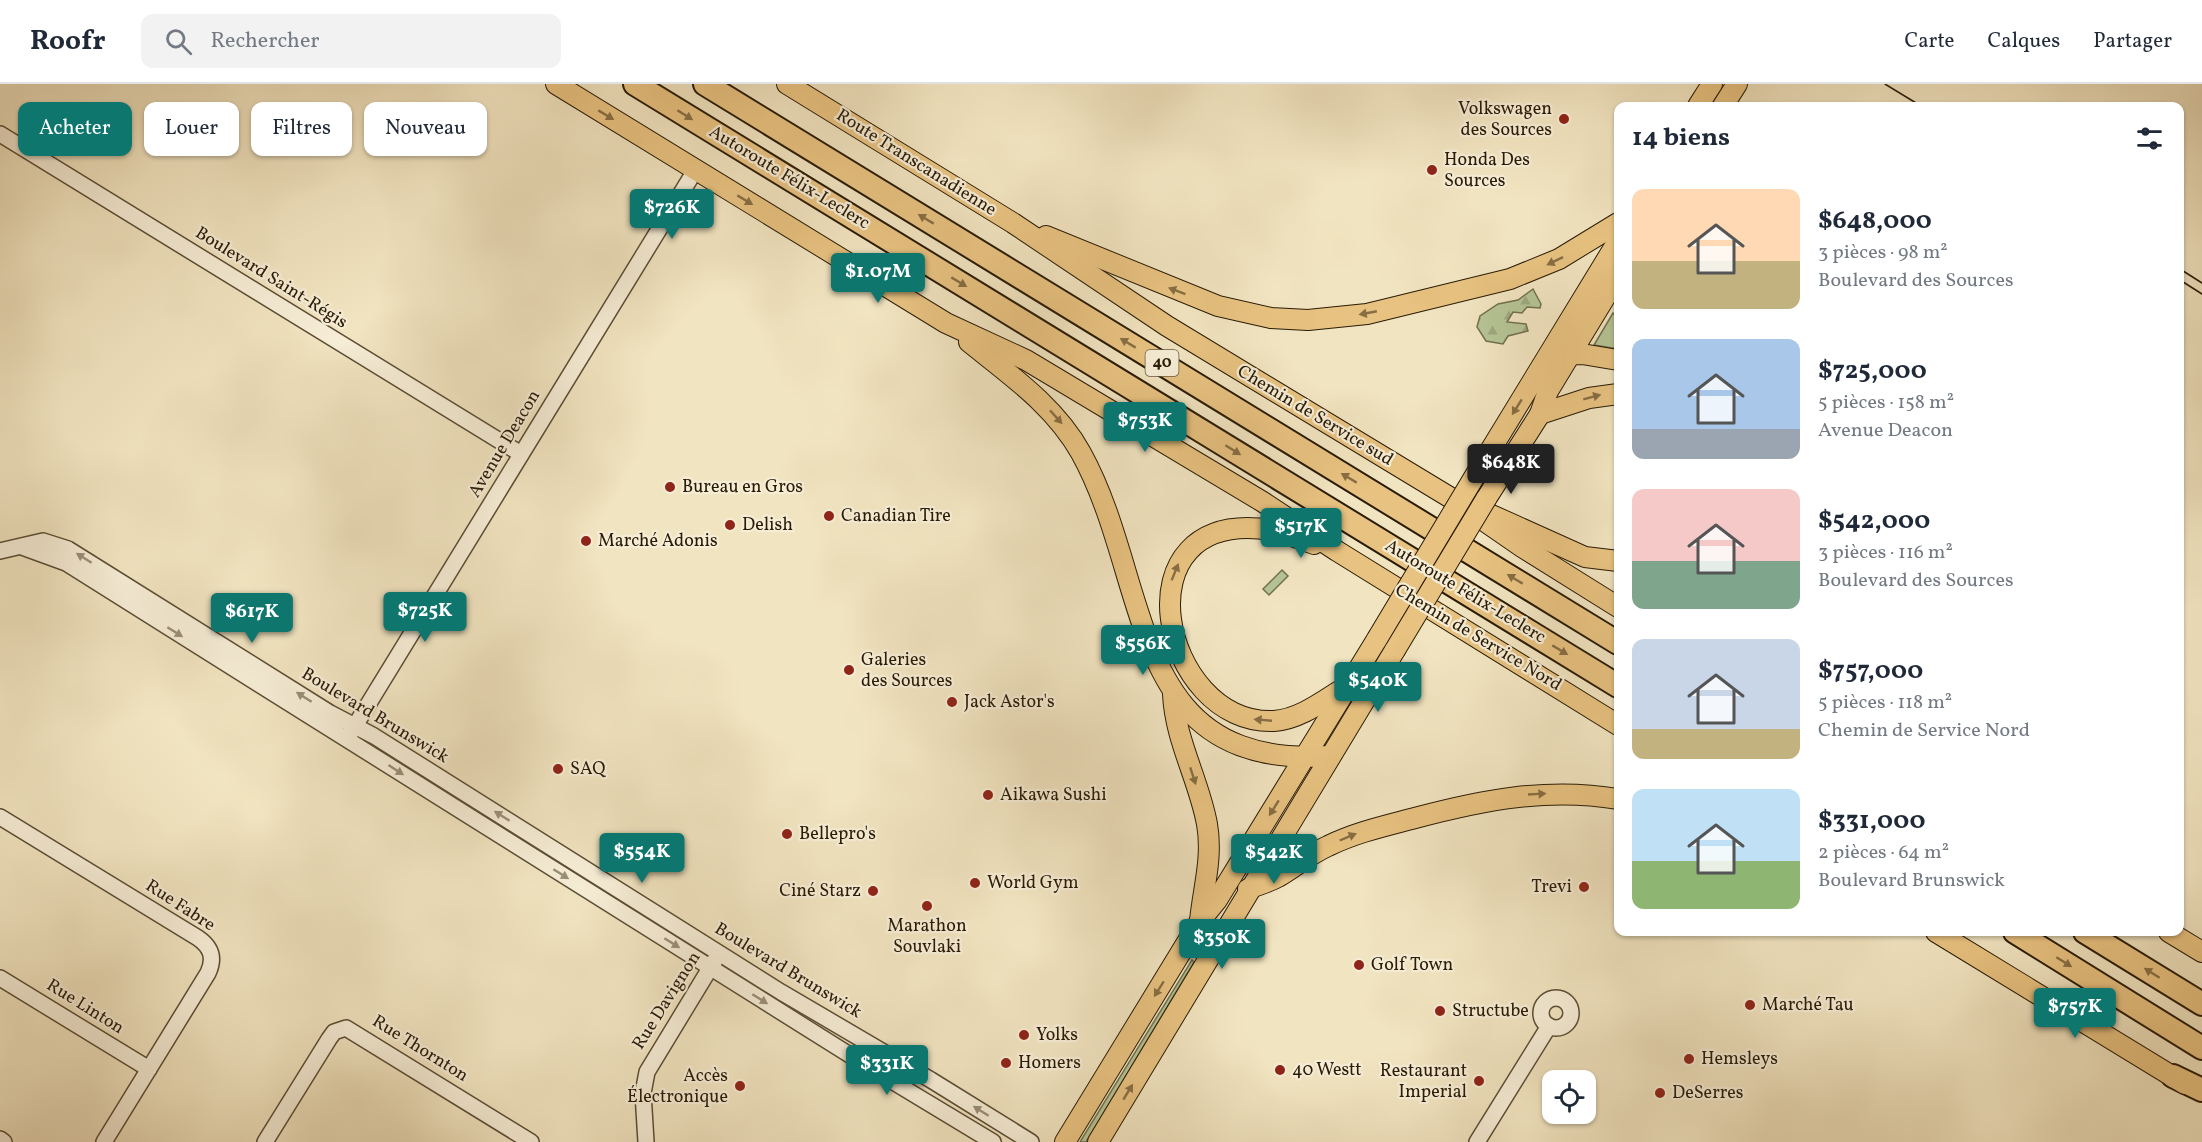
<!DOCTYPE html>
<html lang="fr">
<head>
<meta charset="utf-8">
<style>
	body { margin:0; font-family:Vollkorn,serif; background:#f2f2f3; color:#1f2937; height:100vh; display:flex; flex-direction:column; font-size:22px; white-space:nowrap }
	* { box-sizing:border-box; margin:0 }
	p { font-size:20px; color:#747a83 }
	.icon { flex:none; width:33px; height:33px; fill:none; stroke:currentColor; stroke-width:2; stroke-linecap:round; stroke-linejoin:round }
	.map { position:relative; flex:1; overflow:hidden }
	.panel { position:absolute; left:1614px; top:18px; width:570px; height:834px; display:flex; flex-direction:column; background:#fff; border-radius:12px; box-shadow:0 2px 4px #0004 }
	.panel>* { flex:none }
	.banner { position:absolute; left:18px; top:18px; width:570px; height:54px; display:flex; gap:12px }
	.buttons { position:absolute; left:1542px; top:986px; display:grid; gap:12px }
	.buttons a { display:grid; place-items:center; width:54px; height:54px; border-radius:12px; background:#fff; box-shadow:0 2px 4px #0004; font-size:30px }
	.price { position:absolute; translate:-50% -51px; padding:0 14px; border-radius:6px; background:#0f766e; color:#fff; font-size:20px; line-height:39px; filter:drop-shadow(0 2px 3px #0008) }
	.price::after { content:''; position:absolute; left:50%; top:36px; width:18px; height:14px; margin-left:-9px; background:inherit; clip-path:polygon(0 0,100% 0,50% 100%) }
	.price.current { background:#222; color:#fff }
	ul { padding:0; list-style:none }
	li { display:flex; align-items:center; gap:18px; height:150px; padding:0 18px }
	li span { display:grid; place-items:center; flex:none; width:168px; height:120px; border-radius:12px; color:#555 }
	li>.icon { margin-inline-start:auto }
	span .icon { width:72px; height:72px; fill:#fffc; stroke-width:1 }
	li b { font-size:26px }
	h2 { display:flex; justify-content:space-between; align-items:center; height:72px; padding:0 18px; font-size:26px }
	.tag { padding:0 21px; border-radius:12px; background:#fff; box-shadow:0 2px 4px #0004; font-size:21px; line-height:54px }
	.tag.current { background:#0f766e; color:#fff }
	header { display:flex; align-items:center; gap:36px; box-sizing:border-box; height:84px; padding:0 30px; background:#fff; border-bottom:2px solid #e0e1e3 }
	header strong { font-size:28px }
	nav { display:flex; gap:33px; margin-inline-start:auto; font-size:21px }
	.search { width:420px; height:54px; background:#f2f2f3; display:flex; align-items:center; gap:15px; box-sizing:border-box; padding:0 21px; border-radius:12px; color:#747a83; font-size:22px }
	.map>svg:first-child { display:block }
	.grass { fill:#b6c596; stroke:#70704e; stroke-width:1.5 }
	.forest { fill:url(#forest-firs); stroke:#70704e; stroke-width:1.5 }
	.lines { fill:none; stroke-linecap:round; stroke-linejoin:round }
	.minor-casing { stroke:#5b4d34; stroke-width:18 }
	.major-casing { stroke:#291b06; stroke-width:22 }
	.highway-casing { stroke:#291b06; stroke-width:26 }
	.minor { stroke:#f6edd6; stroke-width:15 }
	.major { stroke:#e8c280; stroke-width:20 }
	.highway { stroke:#e8c280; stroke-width:22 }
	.tram { stroke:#291b06; stroke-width:1.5 }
	.major-bridge-casing { stroke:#291b06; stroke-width:22; stroke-linecap:butt }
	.major-bridge { stroke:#e8c280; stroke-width:20 }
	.oneway { fill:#886e43 }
	.oneway2 { fill:#9a8e78 }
	.poi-dot { fill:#8f2418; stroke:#f6edd6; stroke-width:2 }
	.labels { text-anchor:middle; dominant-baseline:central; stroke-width:4.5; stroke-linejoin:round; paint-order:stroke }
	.shield { fill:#f6edd6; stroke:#665a44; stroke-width:1.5 }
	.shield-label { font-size:16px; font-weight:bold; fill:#291b06 }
	.poi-label { font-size:18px; fill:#291b06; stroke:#f6edd6; text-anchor:start }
	.street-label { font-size:18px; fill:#291b06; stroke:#f6edd6 }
</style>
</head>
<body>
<header>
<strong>Roofr</strong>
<div class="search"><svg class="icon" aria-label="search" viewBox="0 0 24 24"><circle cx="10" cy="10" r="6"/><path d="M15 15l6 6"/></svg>Rechercher</div>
<nav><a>Carte</a><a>Calques</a><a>Partager</a></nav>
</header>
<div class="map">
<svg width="2202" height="1058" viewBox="0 0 2202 1058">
	<defs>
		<pattern id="forest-firs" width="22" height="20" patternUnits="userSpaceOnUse" patternTransform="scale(1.5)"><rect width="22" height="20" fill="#b6c596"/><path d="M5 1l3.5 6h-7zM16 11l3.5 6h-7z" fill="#9ca980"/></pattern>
	</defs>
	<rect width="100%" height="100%" fill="#f1e4c0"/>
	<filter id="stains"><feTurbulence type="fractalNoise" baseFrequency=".00333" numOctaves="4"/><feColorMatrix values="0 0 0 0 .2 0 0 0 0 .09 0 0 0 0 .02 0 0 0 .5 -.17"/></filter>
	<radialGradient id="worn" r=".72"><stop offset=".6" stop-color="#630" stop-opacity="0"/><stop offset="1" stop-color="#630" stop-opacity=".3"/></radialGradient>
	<g class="grass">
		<polygon points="1613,229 1618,235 1618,265 1594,261"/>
		<polygon points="1282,486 1288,492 1269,511 1263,505"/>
		<polygon points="1192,876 1194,878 1086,1058 1080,1058"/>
	</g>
	<polygon class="forest" points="1533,205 1541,220 1540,224 1527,223 1522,229 1513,228 1507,238 1526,240 1528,247 1508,252 1503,260 1486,257 1477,243 1480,232 1498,220 1518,216"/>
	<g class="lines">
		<defs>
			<g id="minor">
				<polyline points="0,50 521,370"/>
				<polyline points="22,463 66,479 872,985 993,1058"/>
				<polyline points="0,467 43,457 68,465 330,629 374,652 781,908 931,996 1031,1058"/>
				<polyline points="350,650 696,85"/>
				<path d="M 0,733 L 198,854 C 211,863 215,874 208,889 L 104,1058"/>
				<polyline points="0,894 149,985"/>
				<circle cx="1556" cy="929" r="15"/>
				<polyline points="0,1055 4,1058"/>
				<polyline points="265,1058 329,955 334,948 346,944 531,1058"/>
				<polyline points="646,1058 643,1009 647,988 715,876"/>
				<polyline points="1477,1058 1549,942"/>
			</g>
			<g id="major">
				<polyline points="556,0 946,239 1026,276 1263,418 1337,467 1618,641"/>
				<polyline points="787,0 1013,139 1167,242 1451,414 1522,463 1618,523"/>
				<polyline points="1698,22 1712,0"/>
				<polyline points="1723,22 1737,0"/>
				<polyline points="1046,152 1218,222 1271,234 1308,236 1367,230 1510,195 1559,175 1618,139"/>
				<path d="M 969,258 C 1010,291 1055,322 1081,369 C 1153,499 1125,686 1330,672"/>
				<polyline points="1562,271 1582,270 1618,276"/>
				<polyline points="1540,330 1589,314 1618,310"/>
				<polyline points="1485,375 1618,157"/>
				<polyline points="1486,415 1540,330 1548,307 1618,192"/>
				<polyline points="1487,429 1585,473 1618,477"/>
				<path d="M 1314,460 C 1300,455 1285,449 1271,446 C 1113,422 1161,642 1274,637 C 1300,635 1323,617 1344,604"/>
				<path d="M 1173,610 C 1175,656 1199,696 1207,740 C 1213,774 1203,805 1200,837"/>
				<path d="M 1248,805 C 1258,801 1269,798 1278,793 C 1295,783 1310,770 1328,762 C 1357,748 1385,742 1415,734 C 1483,716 1548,703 1618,715"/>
				<polyline points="1936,848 2185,1000"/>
				<polyline points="2169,848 2202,868"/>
				<polyline points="1065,1058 1200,837 1217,816 1377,555"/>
				<polyline points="1098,1058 1395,566"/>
			</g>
			<g id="highway">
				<polyline points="635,0 1618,602"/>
				<polyline points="705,0 1618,559"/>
				<polyline points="2015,848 2202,964"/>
				<polyline points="2085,848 2202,920"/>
				<polyline points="2173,992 2202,1006"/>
			</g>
		</defs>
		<use href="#minor" class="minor-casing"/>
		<use href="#major" class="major-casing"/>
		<use href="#highway" class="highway-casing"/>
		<use href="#minor" class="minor"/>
		<use href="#major" class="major"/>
		<use href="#highway" class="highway"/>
		<g class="tram">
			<polyline points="1885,0 1921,22"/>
			<polyline points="2180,185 2202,199"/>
			<polyline points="2180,196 2202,210"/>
		</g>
		<defs>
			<g id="major-bridge">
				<polyline points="1377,555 1485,375"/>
				<polyline points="1395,566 1486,415"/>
			</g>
		</defs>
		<use href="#major-bridge" class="major-bridge-casing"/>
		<use href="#major-bridge" class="major-bridge"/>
	</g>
	<defs><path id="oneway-solid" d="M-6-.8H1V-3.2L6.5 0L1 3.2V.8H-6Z" transform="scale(1.5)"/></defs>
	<g class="oneway">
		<use href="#oneway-solid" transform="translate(606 31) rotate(31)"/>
		<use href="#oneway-solid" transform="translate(685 31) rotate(32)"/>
		<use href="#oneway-solid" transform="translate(745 116) rotate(31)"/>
		<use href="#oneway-solid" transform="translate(926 135) rotate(-149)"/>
		<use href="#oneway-solid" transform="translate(1555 177) rotate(154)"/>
		<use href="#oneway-solid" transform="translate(959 198) rotate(31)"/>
		<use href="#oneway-solid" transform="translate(1177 207) rotate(-159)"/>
		<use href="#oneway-solid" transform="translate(1368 229) rotate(169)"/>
		<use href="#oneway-solid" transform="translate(1128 259) rotate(-149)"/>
		<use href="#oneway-solid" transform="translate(1592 313) rotate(-15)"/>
		<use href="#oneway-solid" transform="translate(1517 323) rotate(122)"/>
		<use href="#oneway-solid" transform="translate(1056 333) rotate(48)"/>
		<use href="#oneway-solid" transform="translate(1233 366) rotate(32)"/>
		<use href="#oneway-solid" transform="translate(1349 394) rotate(-149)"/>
		<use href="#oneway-solid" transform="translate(1175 488) rotate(-68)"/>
		<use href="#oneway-solid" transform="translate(1515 495) rotate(-149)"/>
		<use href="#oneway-solid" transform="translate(1560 566) rotate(31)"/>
		<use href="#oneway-solid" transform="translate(1263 636) rotate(-175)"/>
		<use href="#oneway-solid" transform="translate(1193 692) rotate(72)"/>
		<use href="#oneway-solid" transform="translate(1537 710) rotate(-3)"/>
		<use href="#oneway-solid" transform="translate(1274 724) rotate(122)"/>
		<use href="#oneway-solid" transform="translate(1348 753) rotate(-23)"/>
		<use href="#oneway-solid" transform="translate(2064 878) rotate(32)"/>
		<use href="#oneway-solid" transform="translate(2152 889) rotate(-148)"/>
		<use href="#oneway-solid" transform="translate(1159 905) rotate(122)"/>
		<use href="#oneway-solid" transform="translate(1128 1008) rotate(-59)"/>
	</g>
	<g class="oneway2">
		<use href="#oneway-solid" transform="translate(84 474) rotate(-148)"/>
		<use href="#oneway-solid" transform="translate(175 548) rotate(32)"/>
		<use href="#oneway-solid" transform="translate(304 613) rotate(-148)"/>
		<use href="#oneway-solid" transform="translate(396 686) rotate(33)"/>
		<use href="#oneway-solid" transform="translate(502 732) rotate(-148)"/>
		<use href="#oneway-solid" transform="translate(561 790) rotate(32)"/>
		<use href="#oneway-solid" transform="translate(672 859) rotate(32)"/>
		<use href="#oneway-solid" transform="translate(760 915) rotate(32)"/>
		<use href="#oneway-solid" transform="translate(981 1027) rotate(-148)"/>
	</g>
	<g class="poi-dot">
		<circle cx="1564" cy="35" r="6"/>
		<circle cx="1432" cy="86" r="6"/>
		<circle cx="670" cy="403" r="6"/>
		<circle cx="829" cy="432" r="6"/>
		<circle cx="730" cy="441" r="6"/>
		<circle cx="586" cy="457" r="6"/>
		<circle cx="849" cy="586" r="6"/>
		<circle cx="952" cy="618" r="6"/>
		<circle cx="558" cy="685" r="6"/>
		<circle cx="988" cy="711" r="6"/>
		<circle cx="787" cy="750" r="6"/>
		<circle cx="975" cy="799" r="6"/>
		<circle cx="1584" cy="803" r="6"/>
		<circle cx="873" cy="807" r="6"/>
		<circle cx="927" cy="822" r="6"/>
		<circle cx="1359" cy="881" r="6"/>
		<circle cx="1750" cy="921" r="6"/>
		<circle cx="1440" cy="927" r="6"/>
		<circle cx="1024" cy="951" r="6"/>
		<circle cx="1689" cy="975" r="6"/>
		<circle cx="1006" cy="979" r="6"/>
		<circle cx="1280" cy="986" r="6"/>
		<circle cx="1479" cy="997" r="6"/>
		<circle cx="740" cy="1002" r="6"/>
		<circle cx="1660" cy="1009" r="6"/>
	</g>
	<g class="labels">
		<rect class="shield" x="1145.5" y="266" width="33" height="26" rx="4.5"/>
		<g class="shield-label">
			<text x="1162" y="279">40</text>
		</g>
		<g class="poi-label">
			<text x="1552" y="25" text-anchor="end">Volkswagen<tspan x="1552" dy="21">des Sources</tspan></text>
			<text x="1444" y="76">Honda Des<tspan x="1444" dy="21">Sources</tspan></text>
			<text x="682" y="403">Bureau en Gros</text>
			<text x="841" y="432">Canadian Tire</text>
			<text x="742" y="441">Delish</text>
			<text x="598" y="457">Marché Adonis</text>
			<text x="861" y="576">Galeries<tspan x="861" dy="21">des Sources</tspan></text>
			<text x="964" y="618">Jack Astor's</text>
			<text x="570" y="685">SAQ</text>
			<text x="1000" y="711">Aikawa Sushi</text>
			<text x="799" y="750">Bellepro's</text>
			<text x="987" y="799">World Gym</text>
			<text x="1572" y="803" text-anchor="end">Trevi</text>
			<text x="861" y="807" text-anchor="end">Ciné Starz</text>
			<text x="927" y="842" text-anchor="middle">Marathon<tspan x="927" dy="21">Souvlaki</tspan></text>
			<text x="1371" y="881">Golf Town</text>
			<text x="1762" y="921">Marché Tau</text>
			<text x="1452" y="927">Structube</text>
			<text x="1036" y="951">Yolks</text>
			<text x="1701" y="975">Hemsleys</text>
			<text x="1018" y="979">Homers</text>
			<text x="1292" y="986">40 Westt</text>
			<text x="1467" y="987" text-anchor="end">Restaurant<tspan x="1467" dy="21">Imperial</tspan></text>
			<text x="728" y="992" text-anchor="end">Accès<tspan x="728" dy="21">Électronique</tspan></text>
			<text x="1672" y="1009">DeSerres</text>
		</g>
		<g class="street-label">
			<text transform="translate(916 79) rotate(32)">Route Transcanadienne</text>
			<text transform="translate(789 94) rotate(31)">Autoroute Félix-Leclerc</text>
			<text transform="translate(271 194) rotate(32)">Boulevard Saint-Régis</text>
			<text transform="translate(1315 332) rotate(31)">Chemin de Service sud</text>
			<text transform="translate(505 360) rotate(-59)">Avenue Deacon</text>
			<text transform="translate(1465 508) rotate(31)">Autoroute Félix-Leclerc</text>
			<text transform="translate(1478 554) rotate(31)">Chemin de Service Nord</text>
			<text transform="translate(375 632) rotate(31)">Boulevard Brunswick</text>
			<text transform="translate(180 822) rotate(33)">Rue Fabre</text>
			<text transform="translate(788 887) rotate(31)">Boulevard Brunswick</text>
			<text transform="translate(667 917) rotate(-58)">Rue Davignon</text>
			<text transform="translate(85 923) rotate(32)">Rue Linton</text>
			<text transform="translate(420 965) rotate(32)">Rue Thornton</text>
		</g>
	</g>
	<rect width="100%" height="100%" filter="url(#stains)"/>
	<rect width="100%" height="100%" fill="url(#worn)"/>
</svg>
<div class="buttons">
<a><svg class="icon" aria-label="locate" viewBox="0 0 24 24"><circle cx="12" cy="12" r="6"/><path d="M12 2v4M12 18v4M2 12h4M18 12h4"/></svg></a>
</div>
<b class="price" style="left:672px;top:156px">$726K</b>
<b class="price" style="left:878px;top:220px">$1.07M</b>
<b class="price" style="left:1145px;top:369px">$753K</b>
<b class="price current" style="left:1511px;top:411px">$648K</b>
<b class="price" style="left:1301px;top:475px">$517K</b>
<b class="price" style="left:425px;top:559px">$725K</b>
<b class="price" style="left:252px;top:560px">$617K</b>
<b class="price" style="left:1143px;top:592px">$556K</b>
<b class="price" style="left:1378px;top:629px">$540K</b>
<b class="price" style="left:642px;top:800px">$554K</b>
<b class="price" style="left:1274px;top:801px">$542K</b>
<b class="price" style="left:1222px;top:886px">$350K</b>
<b class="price" style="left:2075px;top:955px">$757K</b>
<b class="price" style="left:887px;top:1012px">$331K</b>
<div class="banner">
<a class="tag current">Acheter</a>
<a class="tag">Louer</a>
<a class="tag">Filtres</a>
<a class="tag">Nouveau</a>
</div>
<section class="panel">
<h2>14 biens<svg class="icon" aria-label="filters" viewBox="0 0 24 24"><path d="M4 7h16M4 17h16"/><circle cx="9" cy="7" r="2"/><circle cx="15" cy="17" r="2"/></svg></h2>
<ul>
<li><span style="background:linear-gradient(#ffd9b3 60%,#c2b280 0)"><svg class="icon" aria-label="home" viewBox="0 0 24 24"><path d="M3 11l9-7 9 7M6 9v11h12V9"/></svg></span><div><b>$648,000</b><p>3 pièces · 98 m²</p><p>Boulevard des Sources</p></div></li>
<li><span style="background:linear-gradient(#a9c7e8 75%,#9aa5b1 0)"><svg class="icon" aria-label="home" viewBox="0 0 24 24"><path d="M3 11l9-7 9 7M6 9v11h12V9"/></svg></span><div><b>$725,000</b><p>5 pièces · 158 m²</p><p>Avenue Deacon</p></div></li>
<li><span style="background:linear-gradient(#f6c9c9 60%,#7fa58c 0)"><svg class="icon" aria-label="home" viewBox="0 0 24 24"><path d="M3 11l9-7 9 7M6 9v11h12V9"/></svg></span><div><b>$542,000</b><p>3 pièces · 116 m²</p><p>Boulevard des Sources</p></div></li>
<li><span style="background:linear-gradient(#c9d6e8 75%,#c2b280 0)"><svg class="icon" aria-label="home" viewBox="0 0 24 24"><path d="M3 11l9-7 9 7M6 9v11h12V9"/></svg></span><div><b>$757,000</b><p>5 pièces · 118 m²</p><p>Chemin de Service Nord</p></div></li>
<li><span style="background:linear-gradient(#bfe0f5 60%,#8fb573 0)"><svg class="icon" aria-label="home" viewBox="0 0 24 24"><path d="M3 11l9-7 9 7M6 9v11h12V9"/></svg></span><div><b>$331,000</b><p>2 pièces · 64 m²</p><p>Boulevard Brunswick</p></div></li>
</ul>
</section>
</div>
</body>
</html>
